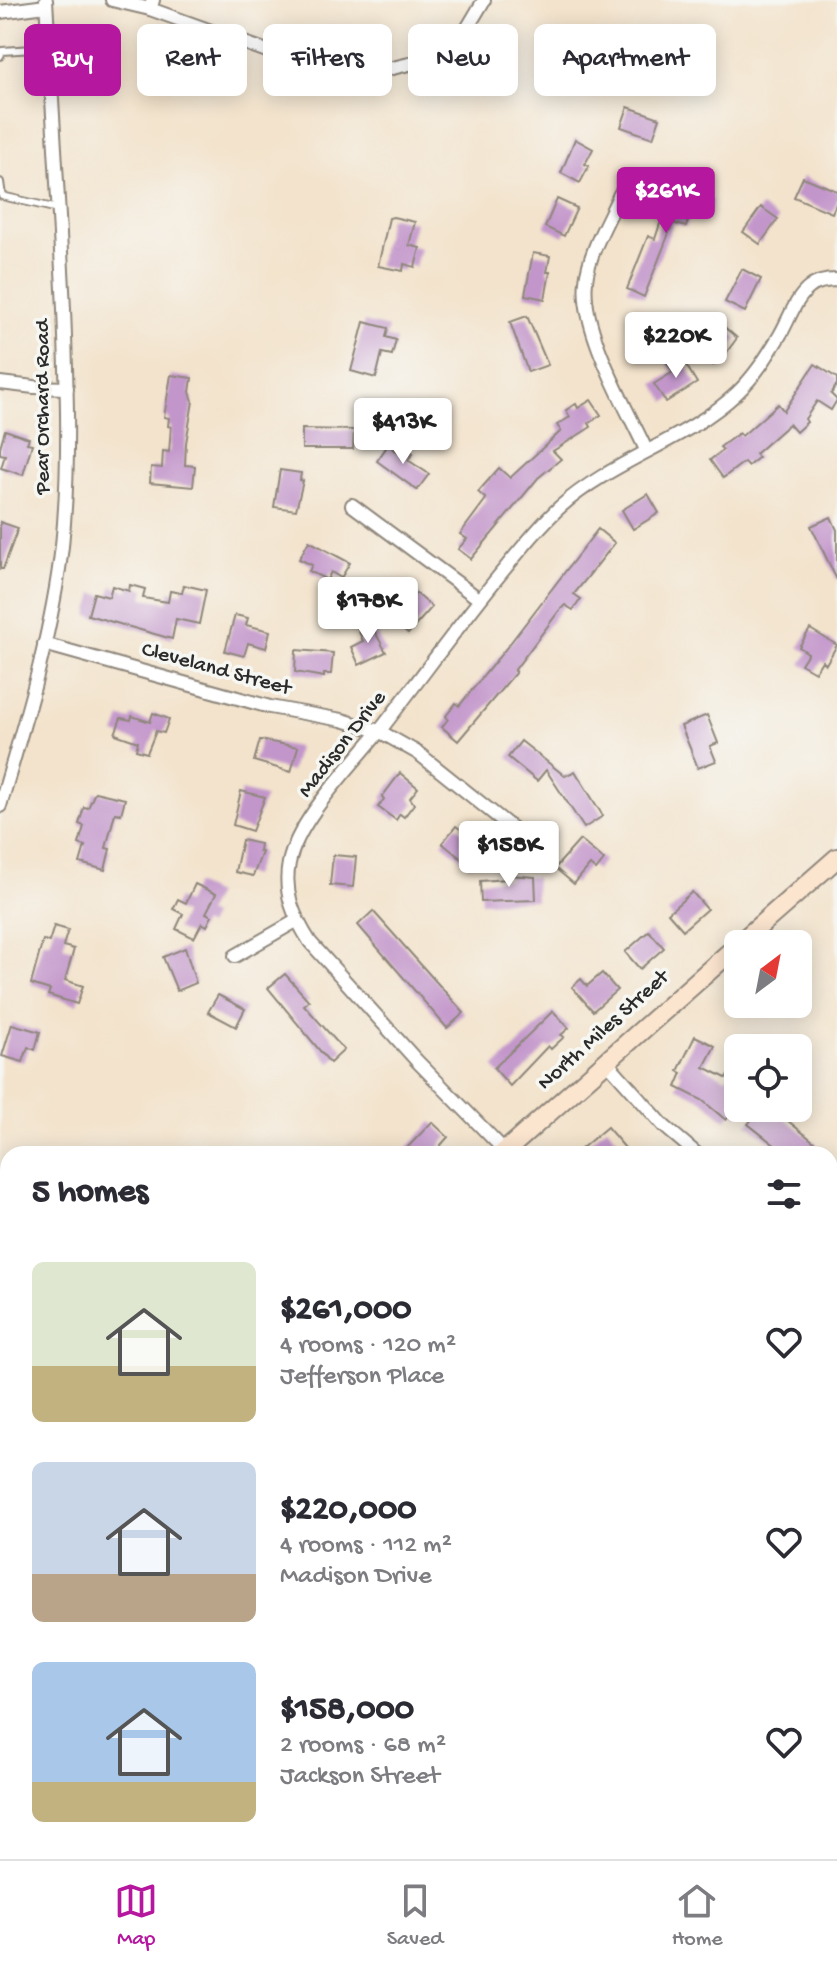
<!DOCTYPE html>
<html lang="en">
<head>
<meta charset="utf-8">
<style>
	body { margin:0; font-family:"Gochi Hand",sans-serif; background:#f7f7f7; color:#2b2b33; height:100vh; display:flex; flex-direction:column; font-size:30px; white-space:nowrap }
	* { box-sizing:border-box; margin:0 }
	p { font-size:26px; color:#7c7c81 }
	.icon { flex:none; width:44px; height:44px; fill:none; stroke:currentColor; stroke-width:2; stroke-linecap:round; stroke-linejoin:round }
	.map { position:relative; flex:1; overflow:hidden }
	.panel { position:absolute; left:0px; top:1146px; width:838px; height:714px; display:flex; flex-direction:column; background:#fff; border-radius:24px 24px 0 0; box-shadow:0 4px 20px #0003 }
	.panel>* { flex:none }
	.banner { position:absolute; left:24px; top:24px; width:790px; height:72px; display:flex; gap:16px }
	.needle { width:52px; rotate:32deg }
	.tools { position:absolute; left:724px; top:930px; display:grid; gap:16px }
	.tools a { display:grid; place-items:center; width:88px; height:88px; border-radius:12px; background:#fff; box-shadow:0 4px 20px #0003; font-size:40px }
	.price { position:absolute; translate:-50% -68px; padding:0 18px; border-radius:8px; background:#fff; color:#222; font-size:26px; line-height:52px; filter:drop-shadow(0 2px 4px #0008) }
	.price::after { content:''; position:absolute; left:50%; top:48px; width:24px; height:18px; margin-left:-12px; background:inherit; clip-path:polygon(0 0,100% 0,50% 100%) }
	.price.selected { background:#b5179e; color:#fff }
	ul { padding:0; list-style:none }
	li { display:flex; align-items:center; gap:24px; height:200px; padding:0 32px }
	li span { display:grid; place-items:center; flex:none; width:224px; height:160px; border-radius:12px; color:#555 }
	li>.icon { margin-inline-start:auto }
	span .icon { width:96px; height:96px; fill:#fffc; stroke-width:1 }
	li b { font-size:34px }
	h2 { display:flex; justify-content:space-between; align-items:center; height:96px; padding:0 32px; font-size:34px }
	.chip { padding:0 28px; border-radius:12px; background:#fff; box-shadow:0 4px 20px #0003; font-size:28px; line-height:72px }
	.chip.selected { background:#b5179e; color:#fff }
	.menu { display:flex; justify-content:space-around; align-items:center; height:112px; border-top:2px solid #e1e1e2; background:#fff; font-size:22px; color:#7c7c81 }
	.menu a { display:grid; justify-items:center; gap:4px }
	.menu .selected { color:#b5179e }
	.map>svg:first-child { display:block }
	.building { fill:#c396cb }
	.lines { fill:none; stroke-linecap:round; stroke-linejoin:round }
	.service-casing { stroke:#8f877c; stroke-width:10 }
	.minor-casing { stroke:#8f877c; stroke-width:16 }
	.secondary-casing { stroke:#8f877c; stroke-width:22 }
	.service { stroke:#fff; stroke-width:6 }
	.minor { stroke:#fff; stroke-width:12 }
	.secondary { stroke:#fce5cf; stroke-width:18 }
	.labels { text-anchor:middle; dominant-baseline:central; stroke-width:7; stroke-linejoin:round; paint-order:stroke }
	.street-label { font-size:22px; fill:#2b2b2b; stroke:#f6f6f2 }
</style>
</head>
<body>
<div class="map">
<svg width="837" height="1859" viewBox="0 0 837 1859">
	<rect width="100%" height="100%" fill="#f6f6f2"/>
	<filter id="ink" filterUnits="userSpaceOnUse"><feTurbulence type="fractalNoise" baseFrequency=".0125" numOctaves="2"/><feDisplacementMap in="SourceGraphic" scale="16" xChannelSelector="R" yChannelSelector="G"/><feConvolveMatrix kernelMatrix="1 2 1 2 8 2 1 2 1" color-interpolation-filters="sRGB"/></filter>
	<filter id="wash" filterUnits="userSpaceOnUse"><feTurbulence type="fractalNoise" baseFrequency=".006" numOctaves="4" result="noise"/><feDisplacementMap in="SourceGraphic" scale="32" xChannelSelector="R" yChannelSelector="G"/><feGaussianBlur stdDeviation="1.8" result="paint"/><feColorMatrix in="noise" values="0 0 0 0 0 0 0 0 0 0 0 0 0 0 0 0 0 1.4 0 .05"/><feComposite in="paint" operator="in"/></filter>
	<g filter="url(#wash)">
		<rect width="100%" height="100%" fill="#f3e3cc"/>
		<g id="blocks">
			<g class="building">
				<polygon points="628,107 660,118 653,138 621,127"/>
				<polygon points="575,139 593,149 585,164 589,166 580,183 561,173"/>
				<polygon points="803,177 837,191 837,202 832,213 794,197"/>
				<polygon points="672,187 713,201 708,218 691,212 686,227 673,223 644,297 627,289 648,236 655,239"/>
				<polygon points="557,199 577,208 564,236 545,227"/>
				<polygon points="761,207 778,219 760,244 743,232"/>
				<polygon points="393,217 415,222 409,245 420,248 415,267 404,264 403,271 378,266 389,218"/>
				<polygon points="533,253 550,256 547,272 550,272 545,299 525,295"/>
				<polygon points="742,269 761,279 745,312 725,302"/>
				<polygon points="527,316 548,365 528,372 510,322"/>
				<polygon points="364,322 388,328 386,337 396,340 392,355 382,353 376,378 351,371"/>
				<polygon points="722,325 737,338 722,359 720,357 713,365 699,353"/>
				<polygon points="680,355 697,383 666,402 654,384 673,372 667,363"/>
				<polygon points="815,364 837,378 837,384 831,394 837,400 831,410 817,401 805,419 807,422 796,432 789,424 755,454 758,458 748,466 744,462 723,478 710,460 723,450 720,447 739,433 742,436 778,404 784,411"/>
				<polygon points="171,375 192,378 190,392 193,401 186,443 185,465 195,466 193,487 150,483 151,467 162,468 163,451 169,452 171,427 168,426 169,418 164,417"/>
				<polygon points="591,400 601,415 589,423 591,427 553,451 561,459 538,478 471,559 458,549 467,539 460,534 486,499 478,492 499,468 510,478 561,431 557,425 570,417 566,410 576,404 578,408"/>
				<polygon points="302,429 354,430 353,449 302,449"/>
				<polygon points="5,430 29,438 27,443 32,444 23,475 1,468 5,455 0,454 0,447"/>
				<polygon points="388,445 398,452 403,446 413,453 408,460 429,474 417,490 377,461"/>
				<polygon points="280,470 301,473 300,480 303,481 296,510 274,507"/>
				<polygon points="648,494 659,513 633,529 622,510"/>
				<polygon points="831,517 837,530 837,580 811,526"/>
				<polygon points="0,522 18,528 3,569 0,569"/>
				<polygon points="598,529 615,543 574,594 581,599 573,610 565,605 559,611 514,671 516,672 458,741 442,727 448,719 446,716 456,703 459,706 508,646"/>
				<polygon points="309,541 350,563 341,578 331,572 327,580 309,571 312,565 299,559"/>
				<polygon points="130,585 145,589 143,598 168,602 170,591 182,593 184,585 206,590 199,624 176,619 172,639 88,615 94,593 109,597 112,586 129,591"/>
				<polygon points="416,593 432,607 408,634 391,620"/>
				<polygon points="235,615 248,618 246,625 270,631 266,648 248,643 244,656 225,651"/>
				<polygon points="369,621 386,652 359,665 351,647 363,641 357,627"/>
				<polygon points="810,629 837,645 826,664 822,661 815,672 801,664 808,653 799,647"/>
				<polygon points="296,650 333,653 331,674 324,674 324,677 295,672"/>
				<polygon points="153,713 169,719 164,733 156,731 147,753 136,750 138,742 115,734 121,718 131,720 132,716 150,722"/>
				<polygon points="707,715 718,743 710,746 716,761 698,768 681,726"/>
				<polygon points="260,740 298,747 291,772 254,761"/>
				<polygon points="521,741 565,776 575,771 603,816 584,828 546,770 537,781 508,757"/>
				<polygon points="400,773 418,788 410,798 414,804 404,817 400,814 396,820 378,807 384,799 382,797"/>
				<polygon points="241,791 265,797 252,831 233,825"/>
				<polygon points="95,792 125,799 121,814 115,813 106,848 110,849 105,870 80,863 85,846 79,844 84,826 79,824 84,807 88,808"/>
				<polygon points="456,826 479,843 478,845 483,850 470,866 442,843"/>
				<polygon points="242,840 260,844 259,851 262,852 253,876 235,872"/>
				<polygon points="580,840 604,860 596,870 590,865 574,884 555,868"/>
				<polygon points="333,855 356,857 353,887 330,885"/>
				<polygon points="508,875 535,877 536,900 481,902 480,881 508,879"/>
				<polygon points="195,884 216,894 206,913 212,916 207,926 202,923 194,938 176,929 183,914 173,909 178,899 186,903"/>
				<polygon points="692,892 707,909 683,930 668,913"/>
				<polygon points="373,911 464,1013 447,1028 358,925"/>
				<polygon points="54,926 68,930 63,946 74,949 65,980 83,986 77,1004 48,995 50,990 31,984 43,940 49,942"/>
				<polygon points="649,931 664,948 640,969 625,952"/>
				<polygon points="185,948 196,983 177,991 163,957"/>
				<polygon points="602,973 617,990 593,1011 572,987 581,979 587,986"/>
				<polygon points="285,974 309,1001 304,1005 344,1050 330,1063 268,988"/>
				<polygon points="218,995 245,1009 236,1027 208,1012"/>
				<polygon points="553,1011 569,1028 561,1035 564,1037 551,1049 548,1046 510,1086 494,1068"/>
				<polygon points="12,1024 40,1032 35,1050 28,1047 23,1062 2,1056"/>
				<polygon points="695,1036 715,1046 704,1067 726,1078 731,1072 738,1078 738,1116 733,1111 726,1120 702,1100 676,1087 682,1073 678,1071"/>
				<polygon points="761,1108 772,1108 829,1154 786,1154 748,1124"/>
				<polygon points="432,1122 448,1137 440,1146 448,1154 401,1154"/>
				<polygon points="607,1127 625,1148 618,1154 575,1154"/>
			</g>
		</g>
	</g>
	<g filter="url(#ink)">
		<use href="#blocks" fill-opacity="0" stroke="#8f877c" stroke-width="2"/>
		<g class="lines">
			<defs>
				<g id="service">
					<polyline points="0,56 2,51 50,48"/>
					<polyline points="0,182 2,196 58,209"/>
					<polyline points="830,1643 837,1645"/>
					<polyline points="0,1832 6,1839 8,1837"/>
					<polyline points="85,1859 93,1852"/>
					<polyline points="409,1859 411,1852"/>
				</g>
				<g id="minor">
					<polyline points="112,0 150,9 153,0"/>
					<polyline points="150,9 292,60 363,75 430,59 465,32 484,0"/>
					<polyline points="0,12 46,6"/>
					<path d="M 620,194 C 608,221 589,252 586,281 C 580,329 626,406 646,450"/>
					<polyline points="0,383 34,387 67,388"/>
					<polyline points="352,505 479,599"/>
					<polyline points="44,644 270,707 342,720 379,731 418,753 518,833"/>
					<path d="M 0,806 C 25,721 52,634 62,546 C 70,467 67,388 64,309 C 59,206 52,103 46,0"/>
					<polyline points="235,956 296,921"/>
					<polyline points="606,1061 664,1126 697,1154"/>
					<path d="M 508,1154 L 417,1061 L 310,942 C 294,917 283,893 289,863 C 298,818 353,765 381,729 C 423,675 463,619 507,566 C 524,546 540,525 560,507 C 614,459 686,441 737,393 C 755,376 768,355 780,335 C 789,320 795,299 809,288 C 817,281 827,280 837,280"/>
					<polyline points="830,1270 837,1277"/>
					<polyline points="830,1510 837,1513"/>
					<polyline points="0,1693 8,1702"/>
					<polyline points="830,1741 837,1743"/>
					<polyline points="164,1852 172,1859"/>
					<polyline points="223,1859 228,1852"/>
					<polyline points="501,1859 504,1852"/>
				</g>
				<g id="secondary">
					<polyline points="739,944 837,858"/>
					<polyline points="502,1154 738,945"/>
					<polyline points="0,1604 8,1597"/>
				</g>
			</defs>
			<use href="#service" class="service-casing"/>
			<use href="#minor" class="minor-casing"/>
			<use href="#secondary" class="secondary-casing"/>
			<use href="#service" class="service"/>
			<use href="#minor" class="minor"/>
			<use href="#secondary" class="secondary"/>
		</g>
	</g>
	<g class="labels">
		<g class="street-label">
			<text transform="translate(44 407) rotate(-90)">Pear Orchard Road</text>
			<text transform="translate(216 670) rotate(15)">Cleveland Street</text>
			<text transform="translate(343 745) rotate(-52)">Madison Drive</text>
			<text transform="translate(604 1031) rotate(-42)">North Miles Street</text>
		</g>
	</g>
</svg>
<div class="tools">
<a><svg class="needle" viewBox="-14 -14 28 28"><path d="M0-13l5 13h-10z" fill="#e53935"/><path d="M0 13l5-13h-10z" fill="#7c7c81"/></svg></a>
<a><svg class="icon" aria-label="locate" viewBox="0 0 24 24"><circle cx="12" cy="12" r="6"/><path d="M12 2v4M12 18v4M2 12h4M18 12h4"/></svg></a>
</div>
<b class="price selected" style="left:666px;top:235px">$261K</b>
<b class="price" style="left:676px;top:380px">$220K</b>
<b class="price" style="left:403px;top:466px">$413K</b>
<b class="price" style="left:368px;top:645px">$178K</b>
<b class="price" style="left:509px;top:889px">$158K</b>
<div class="banner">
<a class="chip selected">Buy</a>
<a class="chip">Rent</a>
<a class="chip">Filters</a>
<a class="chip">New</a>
<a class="chip">Apartment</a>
</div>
<section class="panel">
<h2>5 homes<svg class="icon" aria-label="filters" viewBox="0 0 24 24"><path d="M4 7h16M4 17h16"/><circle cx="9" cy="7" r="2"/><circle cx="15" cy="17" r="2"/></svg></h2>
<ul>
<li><span style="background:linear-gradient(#dfe7d0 65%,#c2b280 0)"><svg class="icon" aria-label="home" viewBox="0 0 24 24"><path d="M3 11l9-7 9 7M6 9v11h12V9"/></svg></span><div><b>$261,000</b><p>4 rooms · 120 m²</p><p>Jefferson Place</p></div><svg class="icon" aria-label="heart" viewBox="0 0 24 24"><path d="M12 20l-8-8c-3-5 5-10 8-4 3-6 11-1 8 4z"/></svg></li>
<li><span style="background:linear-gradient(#c9d6e8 70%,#b9a48a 0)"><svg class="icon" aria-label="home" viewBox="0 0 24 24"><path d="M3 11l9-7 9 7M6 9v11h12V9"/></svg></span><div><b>$220,000</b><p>4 rooms · 112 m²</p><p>Madison Drive</p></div><svg class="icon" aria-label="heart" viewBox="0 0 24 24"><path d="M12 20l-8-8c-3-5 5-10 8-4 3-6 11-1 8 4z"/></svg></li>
<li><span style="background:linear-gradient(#a9c7e8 75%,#c2b280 0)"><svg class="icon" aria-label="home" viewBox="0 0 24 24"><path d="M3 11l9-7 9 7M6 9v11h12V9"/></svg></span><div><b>$158,000</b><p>2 rooms · 68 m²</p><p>Jackson Street</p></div><svg class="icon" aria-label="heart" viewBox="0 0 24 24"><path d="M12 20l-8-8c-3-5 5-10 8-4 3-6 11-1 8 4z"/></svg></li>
</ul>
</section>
</div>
<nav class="menu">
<a class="selected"><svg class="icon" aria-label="map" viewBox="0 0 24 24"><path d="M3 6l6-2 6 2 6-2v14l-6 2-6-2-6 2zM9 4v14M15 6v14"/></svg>Map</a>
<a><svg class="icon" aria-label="saved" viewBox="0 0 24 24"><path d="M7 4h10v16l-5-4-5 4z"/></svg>Saved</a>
<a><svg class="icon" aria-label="home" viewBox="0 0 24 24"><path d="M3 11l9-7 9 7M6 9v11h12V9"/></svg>Home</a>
</nav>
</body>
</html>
